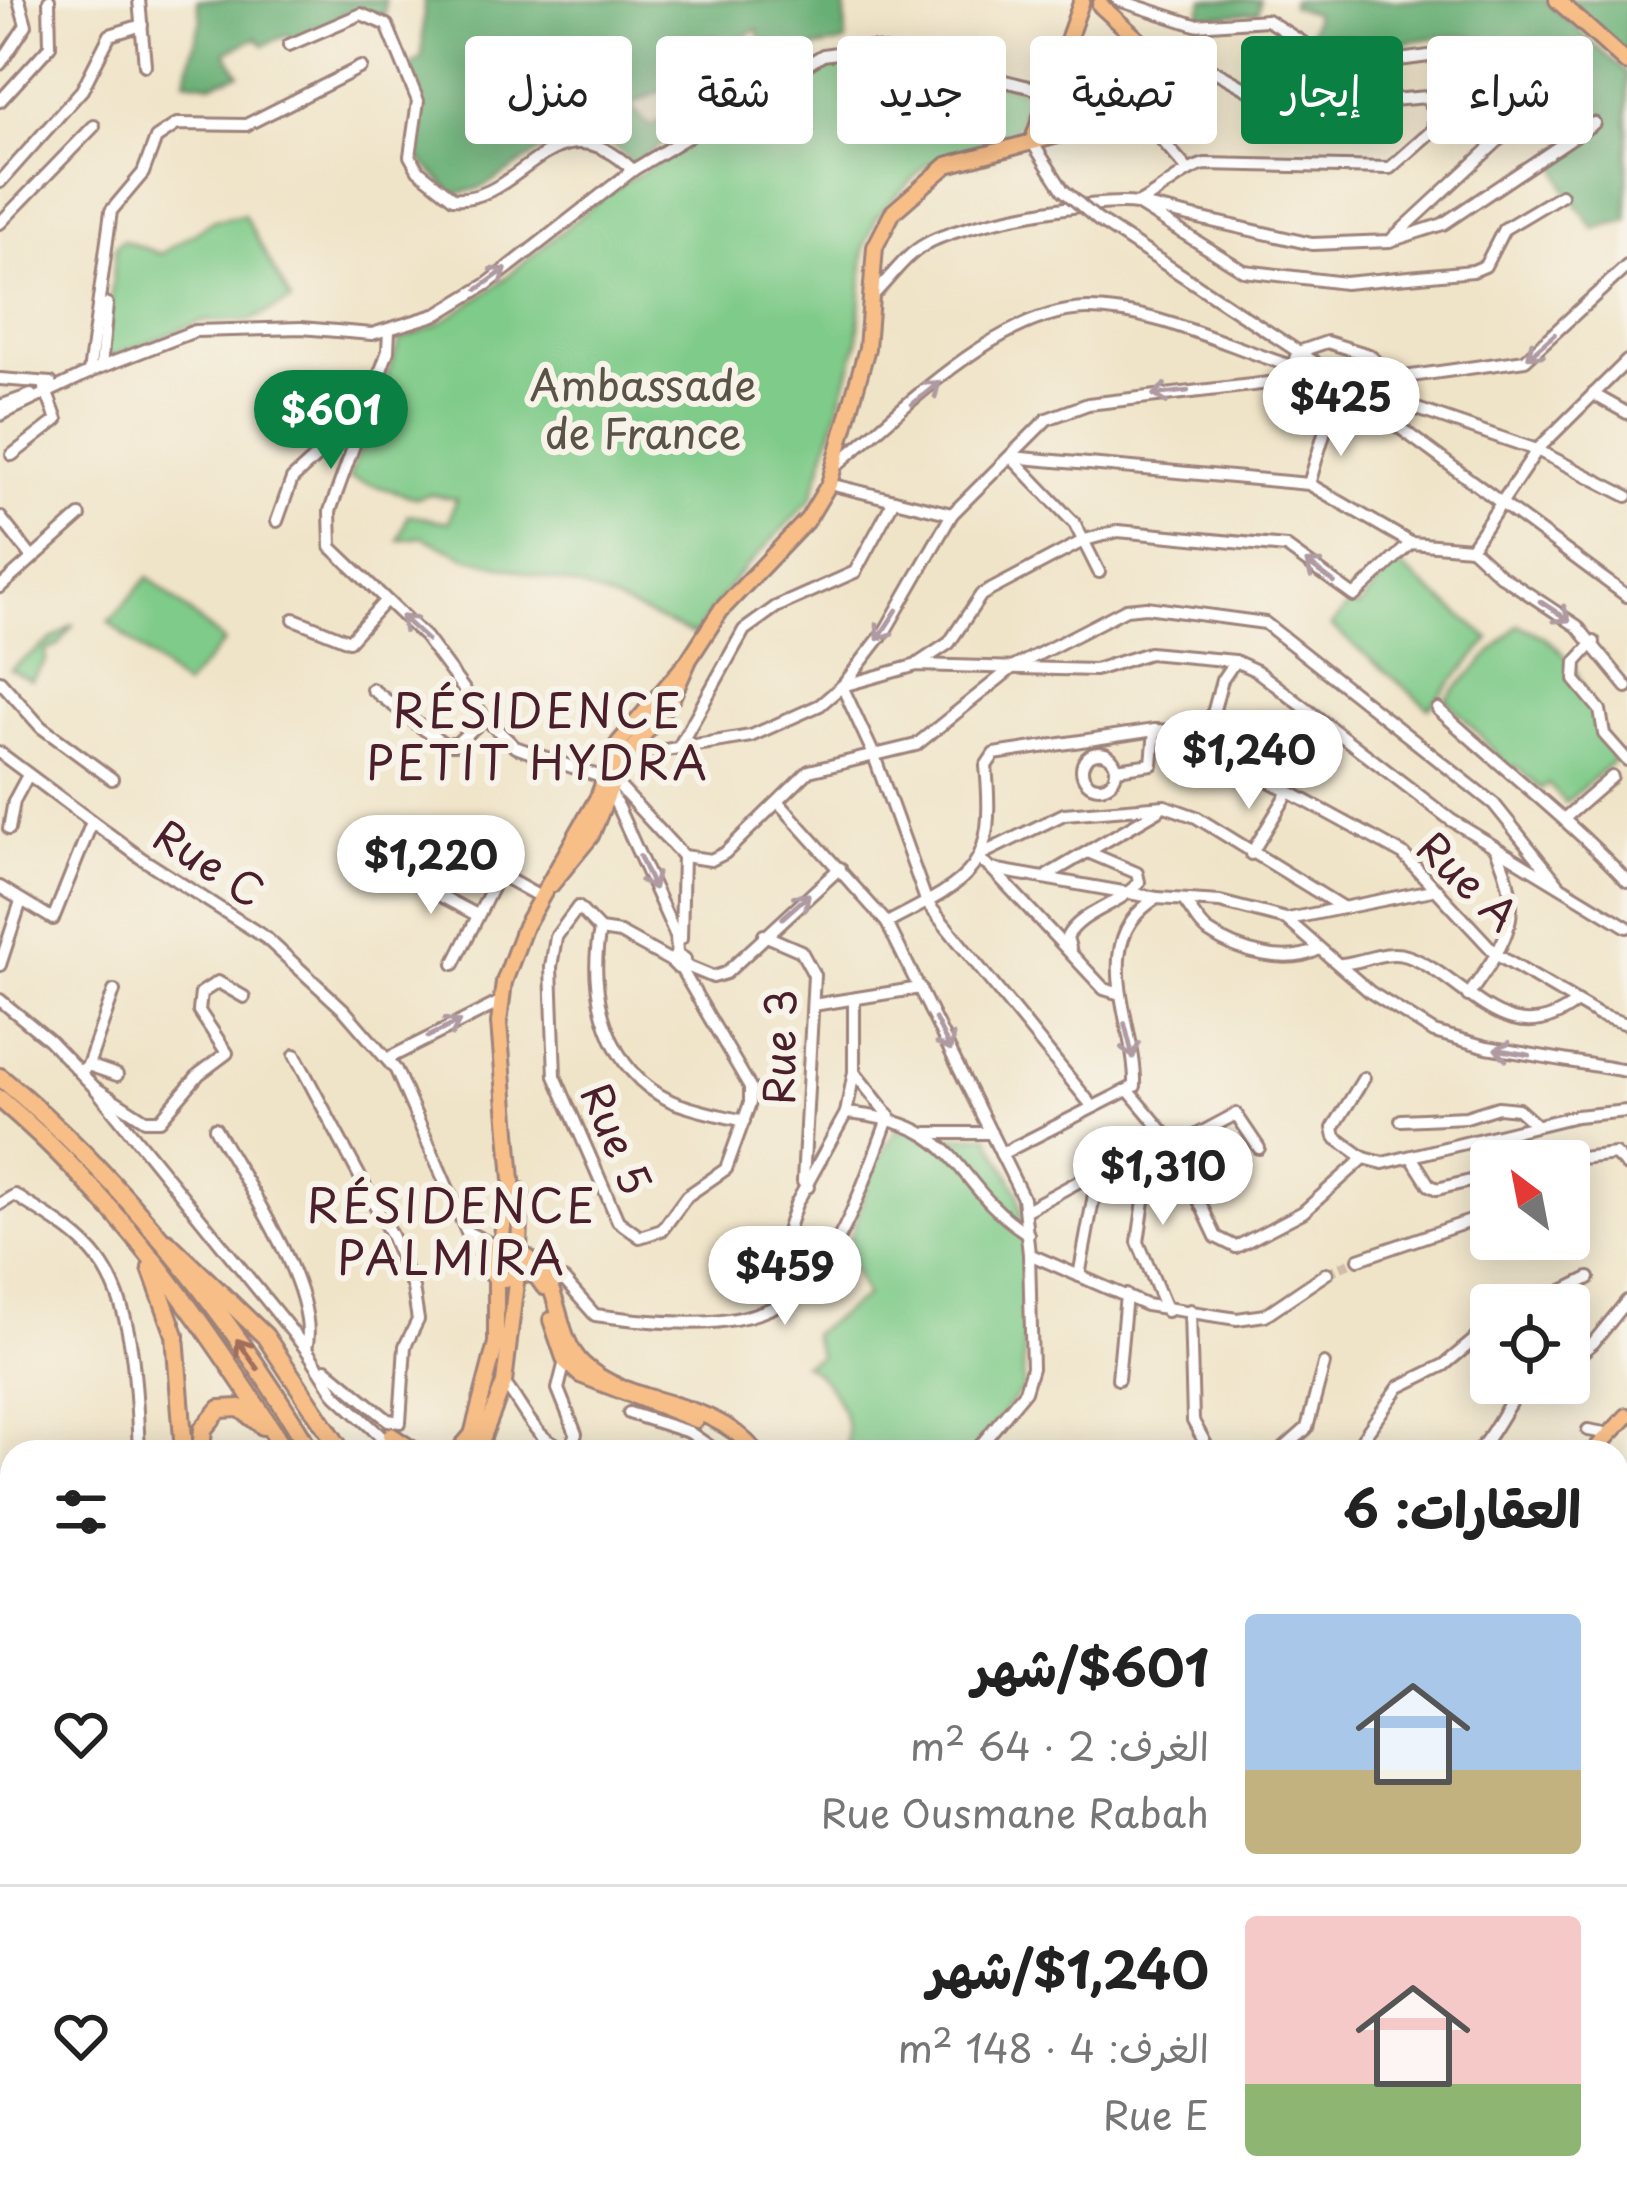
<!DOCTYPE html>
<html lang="ar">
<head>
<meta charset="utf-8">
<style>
	body { margin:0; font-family:"Playpen Sans","Playpen Sans Arabic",sans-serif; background:#f6f6f6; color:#222; direction:rtl; height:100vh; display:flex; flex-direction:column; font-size:45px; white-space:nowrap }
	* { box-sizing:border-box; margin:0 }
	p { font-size:39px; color:#767676 }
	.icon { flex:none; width:66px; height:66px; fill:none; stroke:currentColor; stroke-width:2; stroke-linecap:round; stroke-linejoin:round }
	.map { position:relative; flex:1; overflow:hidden; direction:ltr }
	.sheet { position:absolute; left:0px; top:1440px; width:1629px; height:768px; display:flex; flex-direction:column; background:#fff; border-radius:36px 36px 0 0; box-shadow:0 6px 30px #0003; direction:rtl }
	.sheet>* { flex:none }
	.banner { position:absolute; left:36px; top:36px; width:1557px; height:108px; direction:rtl; display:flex; gap:24px }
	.needle { width:78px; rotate:328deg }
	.controls { position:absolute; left:1470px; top:1140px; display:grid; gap:24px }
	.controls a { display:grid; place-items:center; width:120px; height:120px; border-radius:12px; background:#fff; box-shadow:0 6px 30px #0003; font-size:60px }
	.price { position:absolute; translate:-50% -102px; padding:0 27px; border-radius:42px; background:#fff; color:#222; font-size:39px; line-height:78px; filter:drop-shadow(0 3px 6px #0008) }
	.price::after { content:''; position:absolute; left:50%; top:72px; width:36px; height:27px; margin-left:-18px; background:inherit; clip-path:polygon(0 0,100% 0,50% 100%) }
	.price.selected { background:#0b8043; color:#fff }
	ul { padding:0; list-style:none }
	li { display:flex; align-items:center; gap:36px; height:300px; padding:0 48px }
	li+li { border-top:3px solid #e0e0e0 }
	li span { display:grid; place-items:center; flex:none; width:336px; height:240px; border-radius:12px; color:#555 }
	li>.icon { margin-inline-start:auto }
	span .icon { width:144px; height:144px; fill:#fffc; stroke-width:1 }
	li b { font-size:51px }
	h2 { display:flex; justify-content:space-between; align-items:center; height:144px; padding:0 48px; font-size:51px }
	.tag { padding:0 42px; border-radius:12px; background:#fff; box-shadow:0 6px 30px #0003; font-size:42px; line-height:108px }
	.tag.selected { background:#0b8043; color:#fff }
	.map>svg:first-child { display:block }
	.green { fill:#7fcb89; stroke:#64755a; stroke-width:3 }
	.forest { fill:#67af75; stroke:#586750; stroke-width:3 }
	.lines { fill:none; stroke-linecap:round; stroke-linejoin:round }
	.minor-tunnel { stroke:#cfbda9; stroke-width:10; stroke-dasharray:10 5; stroke-linecap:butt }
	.major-tunnel { stroke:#cfbda9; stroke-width:14; stroke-dasharray:14 7; stroke-linecap:butt }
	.minor-casing { stroke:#9d827a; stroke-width:16 }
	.major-casing { stroke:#9d827a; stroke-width:20 }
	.highway-casing { stroke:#9d827a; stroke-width:22 }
	.minor { stroke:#fff; stroke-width:10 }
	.major { stroke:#f7be88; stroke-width:14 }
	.highway { stroke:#f7be88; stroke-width:16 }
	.rail { stroke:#4a1f2b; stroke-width:3 }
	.minor-bridge-casing { stroke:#9d827a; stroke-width:16; stroke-linecap:butt }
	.minor-bridge { stroke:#fff; stroke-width:10 }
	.oneway { stroke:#ae9aa0 }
	.oneway2 { stroke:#a06e5a }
	.labels { text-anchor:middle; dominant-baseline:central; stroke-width:12; stroke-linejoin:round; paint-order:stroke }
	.park-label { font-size:42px; fill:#5a5347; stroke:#f7f3e8 }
	.street-label { font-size:42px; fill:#4a1f2b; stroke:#f7f3e8 }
	.neighbourhood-label { font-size:45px; letter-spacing:3px; fill:#4a1f2b; stroke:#f7f3e8 }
</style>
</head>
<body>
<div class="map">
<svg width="1627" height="2208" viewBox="0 0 1627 2208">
	<rect width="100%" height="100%" fill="#f7f3e8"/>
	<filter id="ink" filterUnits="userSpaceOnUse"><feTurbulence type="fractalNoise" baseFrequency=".00833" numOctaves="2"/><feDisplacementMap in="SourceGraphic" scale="24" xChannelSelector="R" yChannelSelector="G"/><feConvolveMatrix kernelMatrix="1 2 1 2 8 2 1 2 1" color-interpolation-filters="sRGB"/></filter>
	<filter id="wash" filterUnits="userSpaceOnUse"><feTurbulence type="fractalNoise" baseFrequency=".004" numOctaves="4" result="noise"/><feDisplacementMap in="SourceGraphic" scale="48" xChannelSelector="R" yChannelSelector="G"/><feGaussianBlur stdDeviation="2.7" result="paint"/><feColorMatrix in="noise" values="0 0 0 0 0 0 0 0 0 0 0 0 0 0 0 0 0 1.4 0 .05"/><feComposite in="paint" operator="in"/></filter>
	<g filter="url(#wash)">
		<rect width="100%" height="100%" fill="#f0e4c8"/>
		<g class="green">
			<polygon points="875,54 1035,92 1012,132 928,163 877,216 864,248 858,342 812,498 734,580 694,635 584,588 466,557 422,537 399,540 408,515 449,522 456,499 430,494 417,498 349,478 400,340 439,324 492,289 604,196 811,68"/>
			<polygon points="244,215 291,301 249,321 202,321 105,359 116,246 122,240 161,254 215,220"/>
			<polygon points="1396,563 1490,639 1429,708 1331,626 1351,603 1358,608"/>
			<polygon points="148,577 224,642 184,687 109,622"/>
			<polygon points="74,624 58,646 45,651 46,661 31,680 10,669"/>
			<path d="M 1518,625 C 1595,653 1578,710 1618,757 L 1565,803 L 1548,784 L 1541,789 L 1515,766 L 1511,769 L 1446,699 Z"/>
			<path d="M 896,1130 L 915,1130 L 925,1139 L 988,1135 L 1018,1192 L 1026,1241 L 1023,1388 L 971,1452 L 845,1452 C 855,1418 831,1380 803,1364 L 820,1357 L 812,1334 L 866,1296 L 853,1267 L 843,1262 L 871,1172 Z"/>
			<polygon points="12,1805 12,2196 651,2196 664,2208 0,2208 0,1809"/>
			<polygon points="841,2196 957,2196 962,2208 853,2208"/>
		</g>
		<g class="forest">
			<polygon points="197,0 385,0 385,16 352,10 292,38 289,34 264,45 256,38 226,52 239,74 211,84 185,80 201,19"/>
			<path d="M 424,0 L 845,0 L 846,42 L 806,50 L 772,71 L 757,29 L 728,48 L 715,37 L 703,38 L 660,92 L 630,105 L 649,126 L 685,108 L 733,98 L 632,164 C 571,85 511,198 452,193 L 415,154 L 422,97 L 409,67 L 422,57 Z"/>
			<polygon points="1203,0 1260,0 1258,12 1199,18"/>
			<path d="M 1292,0 L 1545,0 L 1627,74 L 1627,220 L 1594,229 L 1566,190 L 1556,162 C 1603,106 1522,49 1468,37 C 1443,32 1378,49 1349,52 L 1351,38 L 1310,32 L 1315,14 L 1291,6 Z"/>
			<polygon points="1567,0 1627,0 1627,55"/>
			<polygon points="161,2196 467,2196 459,2208 165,2208"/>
		</g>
	</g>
	<g filter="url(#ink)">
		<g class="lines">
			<g class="minor-tunnel">
				<polyline points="1527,1239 1528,1241"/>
				<polyline points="1327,1273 1359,1259"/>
			</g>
			<polyline class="major-tunnel" points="507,1304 514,1204"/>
			<defs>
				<g id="minor">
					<polyline points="139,0 145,65"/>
					<polyline points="1118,0 1195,25 1267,20 1329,59 1355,66 1458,52 1492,69 1508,87 1519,113 1516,124 1393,238"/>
					<path d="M 289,45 L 361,14 L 387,25 L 418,101 L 410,156 L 418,170 L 453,198 C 522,205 553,93 633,170"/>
					<polyline points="0,64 26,25 19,0"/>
					<path d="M 1152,90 L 1197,92 L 1186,68 L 1193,59 L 1252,92 L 1344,104 L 1427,97 L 1435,111 L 1433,130 L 1390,168 L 1205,164 C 1182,170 1160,193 1137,204 L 1244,271 L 1345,283 L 1473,271 L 1485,266 L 1504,229 L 1561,195"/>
					<polyline points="1065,95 1141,107 1141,116 1188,170"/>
					<polyline points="0,101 50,46 49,0"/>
					<polyline points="1032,142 1063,190"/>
					<polyline points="0,182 82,90 110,35 142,25"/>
					<polyline points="1098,220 1343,381 1372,389 1404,377 1525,360 1627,266"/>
					<polyline points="0,223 94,126"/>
					<path d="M 872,296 C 890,279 904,256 926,244 C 961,223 1096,198 1137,204 L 1312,244 L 1390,241 L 1443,224 L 1594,123"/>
					<polyline points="389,330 388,351 330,511 331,547 425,637 485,718 515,747 615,782 683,856 711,860 725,853 809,771 916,745 1012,668 1126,609 1146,607 1265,623 1494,804 1559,885"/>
					<path d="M 1327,342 L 1369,355 L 1382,367 L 1385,413 C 1333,432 1318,422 1286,381 L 1298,352 Z"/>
					<polyline points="101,367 107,304"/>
					<polyline points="1301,367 1366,404"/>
					<polyline points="89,373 111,211 143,173 156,138 177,124 246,125 361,67"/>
					<polyline points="0,379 51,383"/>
					<polyline points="1593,394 1627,413"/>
					<polyline points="1388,399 1537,450 1627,496"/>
					<polyline points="1369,405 1627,596"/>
					<polyline points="0,406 31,395"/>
					<polyline points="0,415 101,367 195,331 301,328 372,334 438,314 487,284 633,170 823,55 871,48 1033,88"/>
					<polyline points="12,455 57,420 45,388"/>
					<polyline points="1011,457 1309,484 1411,543 1471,548"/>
					<polyline points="1011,457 1075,524 1099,572"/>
					<path d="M 835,466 C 902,412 997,310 1088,309 C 1156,309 1226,346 1291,366"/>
					<polyline points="829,484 952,514"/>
					<polyline points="1309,484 1328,420"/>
					<polyline points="0,517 30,555"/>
					<polyline points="277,521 292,479 363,414"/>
					<polyline points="1471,548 1537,450 1627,361"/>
					<polyline points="1471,548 1500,575 1577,626 1627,687"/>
					<polyline points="0,587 80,516"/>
					<polyline points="294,619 349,641 385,601"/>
					<polyline points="1594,642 1576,662 1575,680 1600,710 1604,734 1627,760"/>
					<polyline points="1235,661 1222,680 1212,717 1231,760 1403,854 1497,955 1599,1015 1627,1024"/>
					<polyline points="919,663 949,643 981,595 1085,540 1118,531 1286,547 1354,596 1411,543"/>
					<polyline points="0,681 41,727 112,779"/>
					<polyline points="844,684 885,631 952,514 1047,419 1088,404 1286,381"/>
					<polyline points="842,686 873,753 927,903 1093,1107"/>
					<polyline points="372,689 443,744 456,744 485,718"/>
					<path d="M 1438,709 C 1501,767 1568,818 1627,881"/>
					<polyline points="679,747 744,630 776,607 855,572 894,500"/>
					<polyline points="626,749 641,754 751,736 820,705 842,686 917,665 1095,670 1149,653 1235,661 1257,671 1451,820 1627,927"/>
					<polyline points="0,753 141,858 266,938 344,1010 396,1070 469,1237 487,1266"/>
					<circle cx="1099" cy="770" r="17"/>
					<polyline points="1116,769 1152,764 1155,730"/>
					<polyline points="609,788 676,936 677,954 685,959 678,968 671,961 677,954"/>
					<polyline points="780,804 887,923 1023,1198 1029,1254 1146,1305 1237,1319 1265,1315 1327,1273"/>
					<polyline points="1566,817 1612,777"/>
					<polyline points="9,829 14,801 28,775"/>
					<polyline points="423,832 542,898"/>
					<polyline points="984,853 1064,814 1165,806 1196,817 1342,907"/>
					<polyline points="1251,854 1287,795"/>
					<polyline points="980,860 992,869 1157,898"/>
					<polyline points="992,869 1104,989 1117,993"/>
					<polyline points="1048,875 1159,810"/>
					<polyline points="409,879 475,914"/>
					<polyline points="0,887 53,919 92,822"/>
					<path d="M 1185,902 C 1192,911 1200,926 1209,932 C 1238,952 1288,966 1319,949"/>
					<polyline points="1288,919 1437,889"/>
					<path d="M 887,923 C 975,878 996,868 986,766 L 994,754 L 1155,730 L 1216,733"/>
					<path d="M 600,930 C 587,991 607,1072 671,1101 C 694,1111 720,1115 744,1121"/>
					<polyline points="764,935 801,951 814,975 803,1182 808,1187"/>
					<polyline points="681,939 683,856"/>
					<path d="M 1070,948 L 1067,937 C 1081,911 1119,906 1139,882 L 1137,873 L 1090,853"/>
					<polyline points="671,961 620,933 600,930 578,907 556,937 551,967 555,1076 618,1221 640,1237 662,1230 687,1196 726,1169 750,1103 750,1087 680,967"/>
					<polyline points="454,964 498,876"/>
					<path d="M 1342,964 C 1363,962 1387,949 1407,956 C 1465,976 1506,1057 1576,1003"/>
					<polyline points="0,965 21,901"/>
					<polyline points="684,965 713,977 726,973 840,868"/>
					<path d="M 1468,996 C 1508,939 1526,917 1496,849"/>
					<polyline points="0,1000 49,1040 95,1088 306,1349 336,1395 398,1452"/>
					<polyline points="813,1005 920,988"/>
					<polyline points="295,1055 391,1235 413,1288 418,1320 405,1346 400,1422 388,1420 326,1369"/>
					<polyline points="389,1058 500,1002"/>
					<polyline points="88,1065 117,1075"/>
					<polyline points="80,1072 88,1065 114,991"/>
					<polyline points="854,1072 889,1116"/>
					<polyline points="97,1089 145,1120 160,1120 199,1074 227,1053 199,1011 201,993 218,982 244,997"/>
					<polyline points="1129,1091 1171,1141"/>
					<path d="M 846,1113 C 968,1124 947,1182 1028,1234"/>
					<polyline points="1401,1120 1466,1117 1498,1107 1518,1109 1536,1125"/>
					<path d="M 215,1128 C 244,1181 321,1291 306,1349"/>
					<polyline points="928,1133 991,1133"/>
					<polyline points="1176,1146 1236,1114 1259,1148"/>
					<polyline points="1152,1147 1138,1242 1167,1311"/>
					<path d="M 1001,1154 L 1135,1086 C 1137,1025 1085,940 1157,898 L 1220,902 L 1286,919 L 1370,992 L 1434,1032 L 1487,1047 L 1627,1071"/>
					<polyline points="1364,1158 1335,1137 1333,1128 1364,1078"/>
					<polyline points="1412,1158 1429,1185 1437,1189 1491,1176"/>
					<polyline points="1555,1161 1615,1154 1627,1166"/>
					<path d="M 0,1204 L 15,1195 C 43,1214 77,1231 98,1259 C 136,1309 136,1392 139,1452"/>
					<polyline points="1026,1210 1124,1157 1171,1141 1216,1237 1236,1247 1303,1212 1364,1158 1383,1163 1576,1116 1627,1111"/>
					<polyline points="469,1233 495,1246"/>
					<polyline points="778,1259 796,1204 846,1113 854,1072 854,999"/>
					<polyline points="1359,1259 1491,1214"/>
					<polyline points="1079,1276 1098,1173"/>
					<path d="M 549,1283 L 564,1280 L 595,1315 C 800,1343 823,1299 889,1116"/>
					<polyline points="1534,1305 1589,1278"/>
					<polyline points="1190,1310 1193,1421 1210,1452"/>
					<polyline points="1569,1363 1593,1343 1627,1301"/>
					<polyline points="1118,1379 1126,1295"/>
					<path d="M 504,1383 C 523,1405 537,1448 570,1448 L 576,1434 L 558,1389 L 565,1361"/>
					<polyline points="629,1413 689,1432 718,1452"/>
					<polyline points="1588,1430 1610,1434"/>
					<polyline points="975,1452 1025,1391 1032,1368 1029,1254"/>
					<polyline points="1280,1452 1307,1428 1324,1364"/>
					<polyline points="1353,1452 1399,1387 1444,1365 1491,1326"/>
					<path d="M 1477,1452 C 1496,1433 1512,1392 1527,1383"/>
					<polyline points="1617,1609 1627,1594"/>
					<polyline points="0,1651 12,1653"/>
					<polyline points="1617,1689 1627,1705"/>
					<polyline points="0,1756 12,1755"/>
					<polyline points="1617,2076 1627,2073"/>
					<polyline points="1116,2208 1122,2196"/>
					<polyline points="1231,2208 1237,2196"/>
				</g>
				<g id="major">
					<polyline points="1557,0 1627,63"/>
					<polyline points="1032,142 1082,0"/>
					<polyline points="551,885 591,836 619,767 672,698 688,662"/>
					<polyline points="514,1204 499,1023 504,982 525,926 598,797 618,744 688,661 721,610 808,519 829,484 867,348 875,247 893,212 947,165 1099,124 1141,107 1150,94 1154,73 1144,45 1100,5"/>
					<circle cx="504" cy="1261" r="18"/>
					<polyline points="501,1244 507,1194"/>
					<polyline points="519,1251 521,1191"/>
					<path d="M 520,1253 C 565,1274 551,1333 583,1364 C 630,1408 709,1395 756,1452"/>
					<polyline points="519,1272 536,1276 544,1287"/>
					<polyline points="551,1320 565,1361 580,1375 696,1420"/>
					<polyline points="391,1435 417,1452"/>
					<polyline points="472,1435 496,1343 496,1277"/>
					<polyline points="481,1442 504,1383 517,1274"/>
					<polyline points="457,1452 475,1431"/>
					<polyline points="1593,1452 1627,1416"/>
					<polyline points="1617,1794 1627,1801"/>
					<polyline points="1617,1817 1627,1825"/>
					<polyline points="967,2196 972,2208"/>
					<polyline points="1359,2196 1403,2208"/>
					<polyline points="1418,2196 1419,2208"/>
				</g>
				<g id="highway">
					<path d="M 0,1077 C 120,1175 233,1319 311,1452"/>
					<path d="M 0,1099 C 117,1198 205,1323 286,1452"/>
					<polyline points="167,1242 265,1336 342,1452"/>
					<polyline points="151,1268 175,1335 184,1452"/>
					<polyline points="201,1452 203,1429 220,1409 240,1408 263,1426"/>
					<polyline points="711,2196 737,2208"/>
					<polyline points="757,2196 786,2208"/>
					<polyline points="833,2196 841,2208"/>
					<polyline points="1518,2196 1524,2208"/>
					<polyline points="1453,2208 1461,2196"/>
				</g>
			</defs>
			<use href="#minor" class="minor-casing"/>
			<use href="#major" class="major-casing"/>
			<use href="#highway" class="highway-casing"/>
			<use href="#minor" class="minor"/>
			<use href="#major" class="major"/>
			<use href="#highway" class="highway"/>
			<g class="rail">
				<polyline points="0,2164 12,2163"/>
				<polyline points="224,2196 229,2208"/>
			</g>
			<defs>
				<g id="minor-bridge">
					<polyline points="1033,88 1065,95"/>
					<polyline points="1063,190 1098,220"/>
				</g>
			</defs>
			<use href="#minor-bridge" class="minor-bridge-casing"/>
			<use href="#minor-bridge" class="minor-bridge"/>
		</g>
		<defs><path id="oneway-shaft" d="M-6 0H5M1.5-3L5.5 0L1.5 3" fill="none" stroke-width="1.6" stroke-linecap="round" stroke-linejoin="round" transform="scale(3)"/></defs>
		<g class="oneway">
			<use href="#oneway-shaft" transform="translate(492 279) rotate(-36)"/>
			<use href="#oneway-shaft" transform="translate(1541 346) rotate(139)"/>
			<use href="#oneway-shaft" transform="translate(926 393) rotate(-39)"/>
			<use href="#oneway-shaft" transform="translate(1170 393) rotate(174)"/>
			<use href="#oneway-shaft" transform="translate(1320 572) rotate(-143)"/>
			<use href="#oneway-shaft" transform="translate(1555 611) rotate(33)"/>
			<use href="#oneway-shaft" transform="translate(887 625) rotate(123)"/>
			<use href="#oneway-shaft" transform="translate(414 628) rotate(-137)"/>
			<use href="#oneway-shaft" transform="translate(647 873) rotate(66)"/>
			<use href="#oneway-shaft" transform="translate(796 906) rotate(-42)"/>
			<use href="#oneway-shaft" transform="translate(444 1029) rotate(-26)"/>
			<use href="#oneway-shaft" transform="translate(943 1035) rotate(64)"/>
			<use href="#oneway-shaft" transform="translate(1129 1041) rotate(76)"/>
			<use href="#oneway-shaft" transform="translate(1512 1052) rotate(-170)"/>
		</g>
		<use class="oneway2" href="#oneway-shaft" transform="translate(247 1354) rotate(-125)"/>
	</g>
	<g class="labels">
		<g class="park-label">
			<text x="643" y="383">Ambassade<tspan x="643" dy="48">de France</tspan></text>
		</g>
		<g class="street-label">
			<text transform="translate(210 862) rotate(33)">Rue C</text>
			<text transform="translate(1469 880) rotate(44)">Rue A</text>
			<text transform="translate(778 1047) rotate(-89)">Rue 3</text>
			<text transform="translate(618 1138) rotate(67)">Rue 5</text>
		</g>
		<g class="neighbourhood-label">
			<text x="538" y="709">RÉSIDENCE<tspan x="538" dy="52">PETIT HYDRA</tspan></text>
			<text x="452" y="1204">RÉSIDENCE<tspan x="452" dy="52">PALMIRA</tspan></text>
		</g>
	</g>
</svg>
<div class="controls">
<a><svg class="needle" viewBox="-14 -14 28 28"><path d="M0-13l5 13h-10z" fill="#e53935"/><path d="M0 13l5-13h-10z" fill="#767676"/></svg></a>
<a><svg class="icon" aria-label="locate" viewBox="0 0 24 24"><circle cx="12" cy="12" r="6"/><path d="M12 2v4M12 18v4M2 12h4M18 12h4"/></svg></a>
</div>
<b class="price" style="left:1341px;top:459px">$425</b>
<b class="price selected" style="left:331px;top:472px">$601</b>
<b class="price" style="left:1249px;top:812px">$1,240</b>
<b class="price" style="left:431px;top:917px">$1,220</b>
<b class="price" style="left:1163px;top:1228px">$1,310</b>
<b class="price" style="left:785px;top:1328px">$459</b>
<div class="banner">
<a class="tag">شراء</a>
<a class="tag selected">إيجار</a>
<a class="tag">تصفية</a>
<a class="tag">جديد</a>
<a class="tag">شقة</a>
<a class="tag">منزل</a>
</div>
<section class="sheet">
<h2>العقارات: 6<svg class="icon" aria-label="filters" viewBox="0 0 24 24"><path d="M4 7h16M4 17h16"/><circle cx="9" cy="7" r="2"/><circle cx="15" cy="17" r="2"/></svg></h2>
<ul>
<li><span style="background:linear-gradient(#a9c7e8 65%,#c2b280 0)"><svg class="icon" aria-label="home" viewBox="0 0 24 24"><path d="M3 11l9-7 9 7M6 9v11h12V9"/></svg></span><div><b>$601/شهر</b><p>الغرف: 2 · 64 m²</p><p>Rue Ousmane Rabah</p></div><svg class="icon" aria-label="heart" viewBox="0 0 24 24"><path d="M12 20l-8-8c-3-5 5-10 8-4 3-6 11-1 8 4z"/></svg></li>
<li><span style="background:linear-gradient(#f6c9c9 70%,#8fb573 0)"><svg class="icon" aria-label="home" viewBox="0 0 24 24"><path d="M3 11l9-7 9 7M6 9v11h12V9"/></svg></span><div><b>$1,240/شهر</b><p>الغرف: 4 · 148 m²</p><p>Rue E</p></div><svg class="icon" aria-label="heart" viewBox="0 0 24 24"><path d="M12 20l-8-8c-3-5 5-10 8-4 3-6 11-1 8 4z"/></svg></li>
</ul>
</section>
</div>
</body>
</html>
